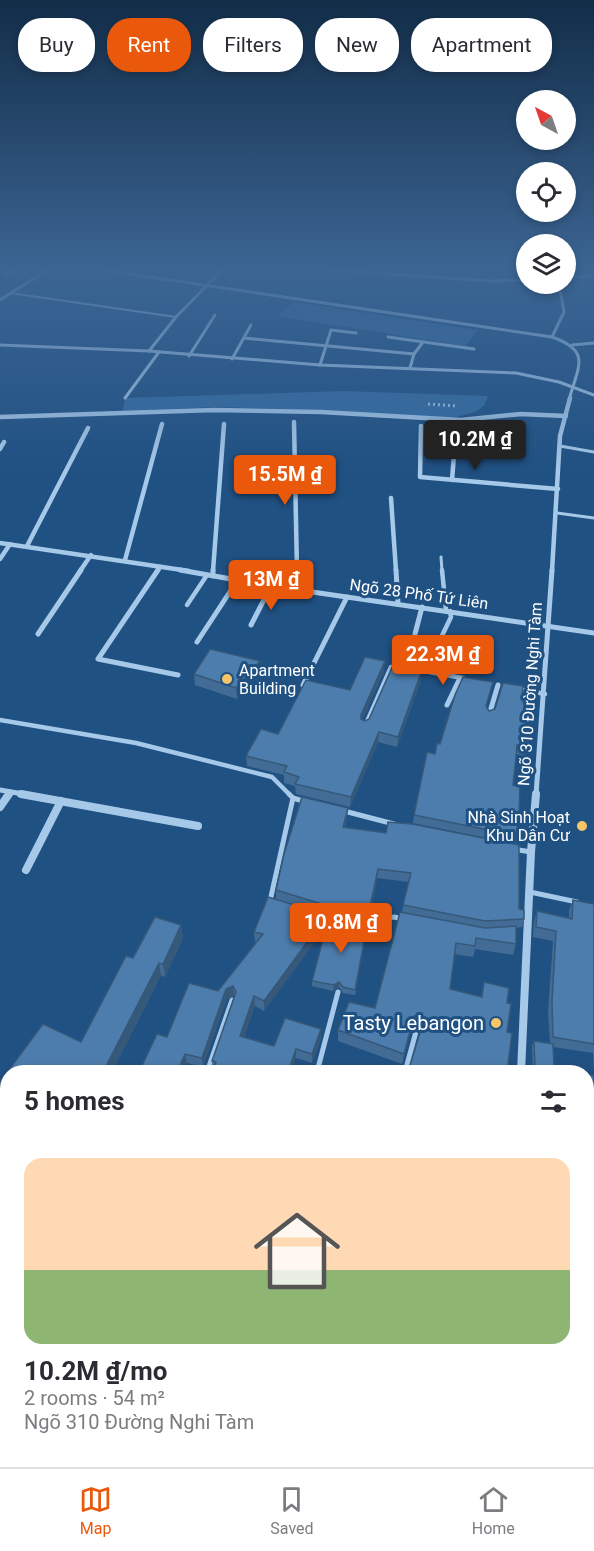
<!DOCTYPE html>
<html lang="en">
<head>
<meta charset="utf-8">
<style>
	body { margin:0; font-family:Roboto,sans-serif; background:#f7f7f7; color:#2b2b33; height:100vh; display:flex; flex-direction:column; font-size:22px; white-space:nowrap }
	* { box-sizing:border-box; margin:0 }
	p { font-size:20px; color:#7c7c81 }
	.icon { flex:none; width:33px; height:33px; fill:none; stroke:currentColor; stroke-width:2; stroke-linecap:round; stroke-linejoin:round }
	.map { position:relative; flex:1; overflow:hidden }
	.side { position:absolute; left:0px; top:1065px; width:594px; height:402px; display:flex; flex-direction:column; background:#fff; border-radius:24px 24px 0 0; box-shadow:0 3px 9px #0003 }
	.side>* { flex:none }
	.guide { position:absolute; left:18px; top:18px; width:558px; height:54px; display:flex; gap:12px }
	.needle { width:39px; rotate:320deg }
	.controls { position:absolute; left:516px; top:90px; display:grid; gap:12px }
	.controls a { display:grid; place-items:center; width:60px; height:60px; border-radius:50%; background:#fff; box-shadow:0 3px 9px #0003; font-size:30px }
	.price { position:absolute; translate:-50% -51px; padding:0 14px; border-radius:6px; background:#ea580c; color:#fff; font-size:20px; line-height:39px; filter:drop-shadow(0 2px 3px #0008) }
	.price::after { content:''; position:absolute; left:50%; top:36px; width:18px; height:14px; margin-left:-9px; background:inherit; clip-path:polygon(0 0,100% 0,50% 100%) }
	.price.selected { background:#222; color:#fff }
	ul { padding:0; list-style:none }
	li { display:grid; align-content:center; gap:12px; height:318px; padding:0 24px }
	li+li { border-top:2px solid #e1e1e2 }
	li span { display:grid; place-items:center; height:186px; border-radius:18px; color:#555 }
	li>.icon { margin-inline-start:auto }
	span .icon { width:108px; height:108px; fill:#fffc; stroke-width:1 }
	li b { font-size:26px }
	h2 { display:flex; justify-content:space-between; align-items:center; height:72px; padding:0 24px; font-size:26px }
	.tag { padding:0 21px; border-radius:24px; background:#fff; box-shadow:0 3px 9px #0003; font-size:21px; line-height:54px }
	.tag.selected { background:#ea580c; color:#fff }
	.tab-bar { display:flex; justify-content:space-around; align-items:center; height:84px; border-top:2px solid #e1e1e2; background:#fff; font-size:16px; color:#7c7c81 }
	.tab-bar a { display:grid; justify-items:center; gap:3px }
	.tab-bar .selected { color:#ea580c }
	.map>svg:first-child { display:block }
	.green { fill:#346ba1 }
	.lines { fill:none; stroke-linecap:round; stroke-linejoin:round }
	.path { stroke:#a7c9e9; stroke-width:3; stroke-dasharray:2 3; stroke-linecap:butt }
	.service-far3 { stroke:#a7c9e9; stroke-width:2 }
	.service-far2 { stroke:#a7c9e9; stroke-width:3 }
	.service-far1 { stroke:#a7c9e9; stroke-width:4.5 }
	.service { stroke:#a7c9e9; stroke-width:5 }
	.minor-far4 { stroke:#a7c9e9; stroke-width:3 }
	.minor-far3 { stroke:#a7c9e9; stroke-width:4.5 }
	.minor-far2 { stroke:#a7c9e9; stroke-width:5 }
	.minor-far1 { stroke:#a7c9e9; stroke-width:8 }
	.minor { stroke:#a7c9e9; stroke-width:10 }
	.tertiary { fill:#a7c9e9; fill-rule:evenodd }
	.primary { fill:#eaf3fe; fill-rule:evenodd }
	.wall { fill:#426c95 }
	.shaded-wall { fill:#365879 }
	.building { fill:#4d7dad; stroke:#365879; stroke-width:1.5 }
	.poi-dot { fill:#f6c568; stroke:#205183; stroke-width:2 }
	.labels { text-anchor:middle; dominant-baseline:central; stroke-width:6; stroke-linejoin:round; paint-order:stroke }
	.street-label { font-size:16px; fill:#fff; stroke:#205183 }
	.poi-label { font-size:16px; fill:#fff; stroke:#205183; text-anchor:start }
	.near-poi-label { font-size:20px; fill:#fff; stroke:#205183; text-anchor:end }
</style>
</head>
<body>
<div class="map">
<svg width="594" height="1467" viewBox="0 0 594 1467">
	<rect width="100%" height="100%" fill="#205183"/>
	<g class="green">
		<polygon points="294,302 478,330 465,346 277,316"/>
		<polygon points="344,391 488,396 484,406 475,412 450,419 322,410 216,407 123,411 125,398"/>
	</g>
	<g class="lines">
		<polyline class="path" points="428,404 457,406"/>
		<polyline class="service-far3" points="10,293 176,317"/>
		<g class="service-far2">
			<polyline points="560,446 594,452"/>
			<polyline points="557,513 594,518"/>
			<polyline points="441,557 442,571"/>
		</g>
		<g class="service-far1">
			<polyline points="442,570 446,610"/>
			<polyline points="187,605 207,575"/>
			<polyline points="418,670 463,678"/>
			<polyline points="425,671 451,617 450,611"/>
			<polyline points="518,689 545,694"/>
			<polyline points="0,720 136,743 272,777 290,795"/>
			<polyline points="366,724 391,667 398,668"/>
		</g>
		<g class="service">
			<polyline points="289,794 293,798 306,802"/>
			<polyline points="344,811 394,824"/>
			<polyline points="513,849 531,852"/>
			<polyline points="530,892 577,902"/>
			<polyline points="270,901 293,798"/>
			<polyline points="364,922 394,917 403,919"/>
			<polyline points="207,1072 232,1000"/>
			<polyline points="317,1072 338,992"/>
			<polyline points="405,1072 417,1028"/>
		</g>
		<g class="minor-far4">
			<path d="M 83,267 L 552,337 C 592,351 578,366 569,400"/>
			<polyline points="329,270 493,281 526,280"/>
			<polyline points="6,275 18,267"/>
			<polyline points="566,278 594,275"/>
			<polyline points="0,300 52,267"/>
			<polyline points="388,337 474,349"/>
			<polyline points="552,337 564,312 559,284"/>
			<polyline points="244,338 414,354"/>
			<polyline points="0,345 149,351 320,365 516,373 559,382 594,395"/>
			<polyline points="572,345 594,343"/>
			<polyline points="149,351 176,317 225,267"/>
			<polyline points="189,356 215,315"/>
			<polyline points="232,359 251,325"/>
			<polyline points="320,365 331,330 356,333"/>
			<polyline points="410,368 414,354 423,342"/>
			<polyline points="125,398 159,352"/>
		</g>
		<g class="minor-far3">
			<polyline points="0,417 214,410 321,412 461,420 521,414 566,416"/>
			<polyline points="294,422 297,571"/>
			<polyline points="421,426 420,477 558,489"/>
			<polyline points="0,449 4,442"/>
			<polyline points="452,480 456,430"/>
			<polyline points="391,498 396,571"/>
			<polyline points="0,543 189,571"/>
			<polyline points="27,546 88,428"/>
			<polyline points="0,559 10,544"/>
			<polyline points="125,560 162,424"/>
			<polyline points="80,571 91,555"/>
			<polyline points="157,571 160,567"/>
			<polyline points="213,571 224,424"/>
			<polyline points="552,571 560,436 570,398"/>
		</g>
		<g class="minor-far2">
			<polyline points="158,570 98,659 178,675"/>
			<polyline points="180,570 271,586 594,633"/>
			<polyline points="297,570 297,590"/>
			<polyline points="396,570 398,604"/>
			<polyline points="213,576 213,570"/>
			<polyline points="251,625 271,586"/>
			<polyline points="38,634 81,570"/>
			<polyline points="415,634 422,607"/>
			<polyline points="197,642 237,581"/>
			<polyline points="303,685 347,597"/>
			<polyline points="447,705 460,678"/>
			<polyline points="489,715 498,685"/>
			<polyline points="0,790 29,795"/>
			<polyline points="8,795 10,792"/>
			<polyline points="536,795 552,570"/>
		</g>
		<g class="minor-far1">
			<polyline points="21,794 198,826"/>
			<polyline points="0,807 9,794"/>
			<polyline points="26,870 61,801"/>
			<polyline points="521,1072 531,852 536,794"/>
		</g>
		<g class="minor">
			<polyline points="586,1123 594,1125"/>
			<polyline points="586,1199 594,1203"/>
		</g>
		<g class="tertiary">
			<polygon points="0,1154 8,1155 8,1171 0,1170"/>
			<polygon points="586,1302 594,1304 594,1322 586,1319"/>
			<polygon points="26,1460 44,1460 47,1467 27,1467"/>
		</g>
		<g class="primary">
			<polygon points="8,1213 8,1238 0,1241 0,1216"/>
			<polygon points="0,1327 8,1328 8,1353 0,1353"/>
			<polygon points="586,1359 594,1361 594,1387 586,1385"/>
			<polygon points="586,1441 594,1442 594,1467 576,1464 575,1460 586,1460"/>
		</g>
	</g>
	<g class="wall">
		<polygon points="422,670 421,680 397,747 378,742 350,807 296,794 295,786 284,783 284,775 247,766 246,756 278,734 350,690 384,671 362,720 365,721 369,719"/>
		<polygon points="261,672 237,699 195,685 194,674"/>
		<polygon points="493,682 486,707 489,711 522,697 528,747 526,756 516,754 513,785 518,836 516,844 413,823 414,815 435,754"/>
		<polygon points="347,817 345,827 519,909 524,919 522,927 516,928 516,944 513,955 475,949 473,957 454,954 450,989 481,997 484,982 507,1003 507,1032 421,1028 419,1024 412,1027 402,1064 338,1041 338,1030 375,1008 402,912 409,882 377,878 370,916 344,920 276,899 276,890"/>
		<polygon points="573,900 594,904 594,1072 593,1053 553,1047 554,1069 576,1072 533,1072 532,1046 534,1041 550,1043 548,1012 553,941 533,937 534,921 537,911 569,918 569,910"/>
		<polygon points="155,917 181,925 183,938 165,977 161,975 112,1072 8,1072 8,1122 0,1118 0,1082 43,1024 81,1042 126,956 133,958"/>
		<polygon points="368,921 355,995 343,993 339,987 333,991 312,986 312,981 326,926 264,1011 255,1006 244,1037 274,1046 321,1038 312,1063 296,1058 213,1070 212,1061 234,996 227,998 203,1067 187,1063 182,1072 139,1072 167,1037 218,991 256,942 255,941 254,932 327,922 345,924"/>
		<polygon points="586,1074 594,1076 594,1117 589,1115 586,1116"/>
		<polygon points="586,1202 594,1205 594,1288 586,1285"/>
	</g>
	<g class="shaded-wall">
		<polygon points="260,661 261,672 237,699 236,688"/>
		<polygon points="385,661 384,671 360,725 361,715"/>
		<polygon points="422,670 421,680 397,747 398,737"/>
		<polygon points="379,732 378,742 350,807 351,797"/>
		<polygon points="348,808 347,817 343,836 343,827"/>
		<polygon points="378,869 377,878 370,916 370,907"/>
		<polygon points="327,915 327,925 264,1011 264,1001"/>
		<polygon points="181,925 183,938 165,977 163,964"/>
		<polygon points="159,963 161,975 112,1072 103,1072"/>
		<polygon points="339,982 339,987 333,991 334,985"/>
		<polygon points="233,986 234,996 227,998 203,1067 202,1058 226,989"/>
		<polygon points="254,996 255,1006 241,1045 240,1036"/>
		<polygon points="421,1013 419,1024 412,1027 402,1064 404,1054 414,1016"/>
		<polygon points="321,1029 321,1038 312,1063 312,1054"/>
		<polygon points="296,1049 296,1058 291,1072 288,1072"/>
		<polygon points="185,1054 187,1063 182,1072 177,1072"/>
		<polygon points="63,1066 65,1072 58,1072"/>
		<polygon points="593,1106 589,1115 586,1116 587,1108"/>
	</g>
	<g class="building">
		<polygon points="210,649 260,661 236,688 194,674"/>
		<polygon points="365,657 385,661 361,715 361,719 365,721 369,719 394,663 422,670 398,737 379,732 351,797 295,784 299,777 284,772 287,766 246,756 261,729 278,734 306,680 350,690"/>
		<polygon points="463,677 493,682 486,706 489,711 495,709 503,683 523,686 522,697 532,698 528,747 517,745 516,757 513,785 520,786 518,836 414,815 427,752 435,754 437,743 440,744 455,695"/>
		<polygon points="302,797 348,808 343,827 386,833 388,822 412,824 519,845 519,909 524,910 524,919 485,921 403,905 411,873 378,869 370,907 345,911 276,890 284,854"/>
		<polygon points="268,897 327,915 264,1001 254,996 240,1036 274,1046 285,1018 321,1029 312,1054 296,1049 288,1072 212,1072 216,1062 212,1061 236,992 233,986 226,989 202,1058 185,1054 177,1072 139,1072 157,1034 167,1037 189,983 218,991 263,934 254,932"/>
		<polygon points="573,900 594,904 594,1044 553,1037 552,1002 556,931 536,927 537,911 572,919"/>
		<polygon points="400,912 485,928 516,926 516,944 476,938 475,946 456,943 450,989 482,997 484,982 509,988 507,1003 511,1004 507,1032 512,1033 507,1072 408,1072 424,1019 421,1013 414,1016 404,1054 338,1030 349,1002 375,1008"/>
		<polygon points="155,917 181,925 163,964 159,963 103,1072 82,1072 63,1066 58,1072 8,1072 8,1114 0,1110 0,1082 43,1024 81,1042 126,956 133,958"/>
		<polygon points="328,920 345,924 368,921 355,990 343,987 339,982 334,985 312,981"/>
		<polygon points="534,1041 553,1044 554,1069 535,1067"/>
		<polygon points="551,1068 576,1072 551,1072"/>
		<polygon points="586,1074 594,1076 594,1107 587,1108"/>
		<polygon points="586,1202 594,1205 594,1279 586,1276"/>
	</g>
	<linearGradient id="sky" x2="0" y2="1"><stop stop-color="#122d48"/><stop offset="0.57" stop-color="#3c6593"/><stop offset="1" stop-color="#3c6593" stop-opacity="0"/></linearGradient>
	<rect width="594" height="472" fill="url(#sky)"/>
	<g class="poi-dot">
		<circle cx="227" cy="679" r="6"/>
		<circle cx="582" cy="826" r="6"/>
		<circle cx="496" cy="1023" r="6"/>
	</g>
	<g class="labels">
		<g class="street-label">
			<text transform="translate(419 594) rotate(8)">Ngõ 28 Phố Tứ Liên</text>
			<text transform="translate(530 694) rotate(-86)">Ngõ 310 Đường Nghi Tàm</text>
		</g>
		<g class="poi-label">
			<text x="239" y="670">Apartment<tspan x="239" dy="18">Building</tspan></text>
			<text x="570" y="817" text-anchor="end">Nhà Sinh Hoạt<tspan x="570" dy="18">Khu Dân Cư</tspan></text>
		</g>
		<g class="near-poi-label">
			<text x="484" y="1023">Tasty Lebangon</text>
		</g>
	</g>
</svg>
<div class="controls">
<a><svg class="needle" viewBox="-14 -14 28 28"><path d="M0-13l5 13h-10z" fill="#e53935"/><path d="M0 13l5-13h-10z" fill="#7c7c81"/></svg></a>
<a><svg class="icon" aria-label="locate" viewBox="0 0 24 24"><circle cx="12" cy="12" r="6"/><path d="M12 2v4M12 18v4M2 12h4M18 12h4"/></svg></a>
<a><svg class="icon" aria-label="layers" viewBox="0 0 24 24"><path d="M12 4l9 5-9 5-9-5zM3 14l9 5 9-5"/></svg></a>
</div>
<b class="price selected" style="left:475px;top:471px">10.2M ₫</b>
<b class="price" style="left:285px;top:506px">15.5M ₫</b>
<b class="price" style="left:271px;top:611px">13M ₫</b>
<b class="price" style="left:443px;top:686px">22.3M ₫</b>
<b class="price" style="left:341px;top:954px">10.8M ₫</b>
<div class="guide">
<a class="tag">Buy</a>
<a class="tag selected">Rent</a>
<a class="tag">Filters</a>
<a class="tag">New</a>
<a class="tag">Apartment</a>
</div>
<section class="side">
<h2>5 homes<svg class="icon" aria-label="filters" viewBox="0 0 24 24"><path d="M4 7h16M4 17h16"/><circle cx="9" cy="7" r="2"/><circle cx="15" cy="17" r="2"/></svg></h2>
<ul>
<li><span style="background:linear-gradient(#ffd9b3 60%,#8fb573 0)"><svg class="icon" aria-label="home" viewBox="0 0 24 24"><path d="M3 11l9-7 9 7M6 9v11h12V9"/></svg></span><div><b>10.2M ₫/mo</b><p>2 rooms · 54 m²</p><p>Ngõ 310 Đường Nghi Tàm</p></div></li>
</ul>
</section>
</div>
<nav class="tab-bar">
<a class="selected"><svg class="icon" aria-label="map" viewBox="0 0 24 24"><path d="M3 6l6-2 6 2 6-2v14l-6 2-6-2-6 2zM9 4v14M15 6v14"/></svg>Map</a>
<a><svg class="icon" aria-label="saved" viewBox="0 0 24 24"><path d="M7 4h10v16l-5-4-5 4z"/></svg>Saved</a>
<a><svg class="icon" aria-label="home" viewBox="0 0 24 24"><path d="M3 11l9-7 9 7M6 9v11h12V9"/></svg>Home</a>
</nav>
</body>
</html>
